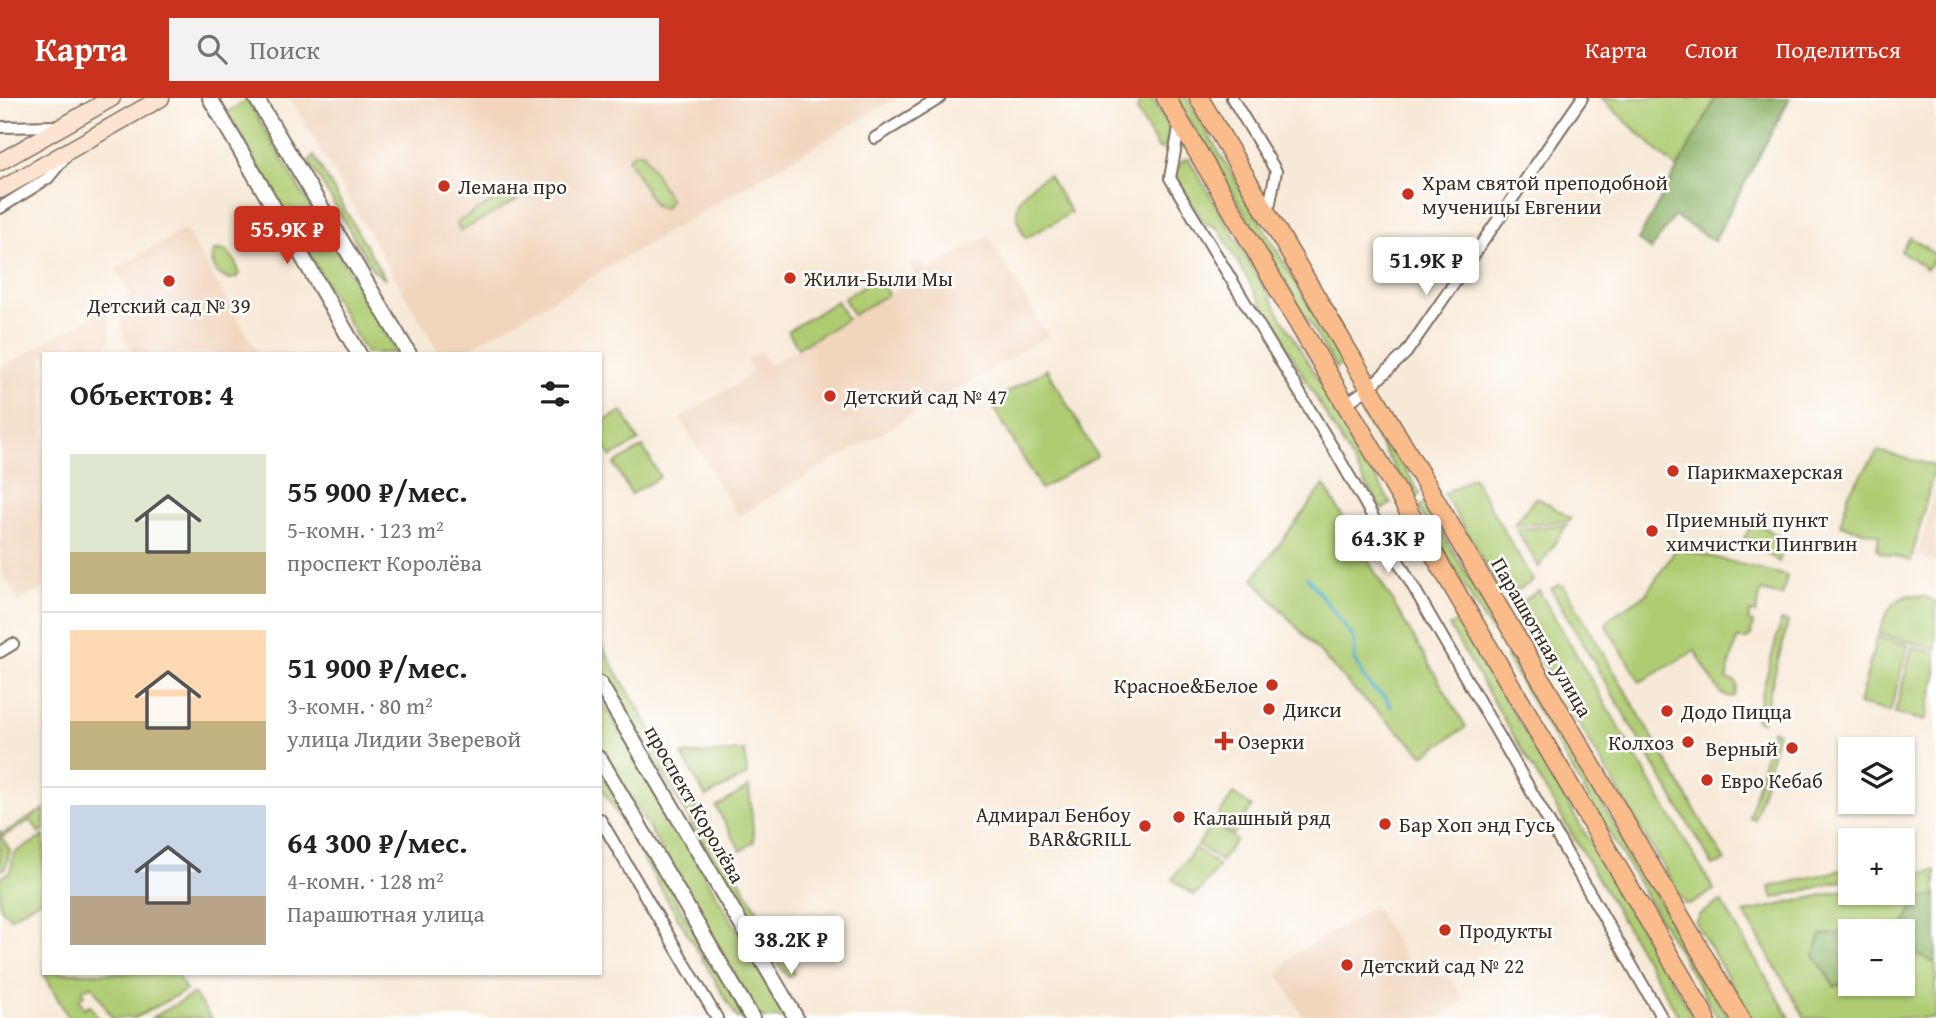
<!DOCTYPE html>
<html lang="ru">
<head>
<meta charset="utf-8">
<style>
	body { margin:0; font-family:"Gentium Book Plus",serif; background:#f2f2f2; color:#202124; height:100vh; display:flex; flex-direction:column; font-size:26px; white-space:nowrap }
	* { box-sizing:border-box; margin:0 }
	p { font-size:23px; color:#757577 }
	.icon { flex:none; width:38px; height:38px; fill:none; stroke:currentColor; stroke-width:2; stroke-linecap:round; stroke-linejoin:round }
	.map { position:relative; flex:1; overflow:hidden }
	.details { position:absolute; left:42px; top:254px; width:560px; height:623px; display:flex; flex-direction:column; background:#fff; border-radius:0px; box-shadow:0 2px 5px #0004 }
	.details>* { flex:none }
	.controls { position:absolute; left:1838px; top:639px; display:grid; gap:14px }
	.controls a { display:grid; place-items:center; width:77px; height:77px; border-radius:0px; background:#fff; box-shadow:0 2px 5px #0004; font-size:35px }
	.price { position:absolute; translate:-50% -60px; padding:0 16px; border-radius:7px; background:#fff; color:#222; font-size:23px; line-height:46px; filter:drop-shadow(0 2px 4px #0008) }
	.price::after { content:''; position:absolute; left:50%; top:42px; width:21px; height:16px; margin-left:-10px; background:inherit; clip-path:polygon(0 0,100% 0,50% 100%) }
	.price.selected { background:#c8321e; color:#fff }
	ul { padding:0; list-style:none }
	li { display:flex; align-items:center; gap:21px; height:175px; padding:0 28px }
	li+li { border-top:2px solid #e0e0e0 }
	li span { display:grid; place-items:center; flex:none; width:196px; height:140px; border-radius:0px; color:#555 }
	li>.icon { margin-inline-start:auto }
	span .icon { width:84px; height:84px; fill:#fffc; stroke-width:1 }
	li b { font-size:30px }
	h2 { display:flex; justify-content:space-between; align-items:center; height:84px; padding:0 28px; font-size:30px }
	header { display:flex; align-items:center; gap:42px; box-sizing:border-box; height:98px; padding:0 35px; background:#c8321e; color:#fff }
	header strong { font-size:33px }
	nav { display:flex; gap:38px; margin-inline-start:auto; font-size:24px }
	.search { width:490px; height:63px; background:#f2f2f2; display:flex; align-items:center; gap:18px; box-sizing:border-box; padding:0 24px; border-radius:0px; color:#757577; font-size:26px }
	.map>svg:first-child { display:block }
	.built { fill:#f1d5bd }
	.green { fill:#afcc73; stroke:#757b48; stroke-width:2 }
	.forest { fill:#8bb065; stroke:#636d42; stroke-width:2 }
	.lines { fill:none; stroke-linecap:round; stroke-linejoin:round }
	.stream { stroke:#4aaec9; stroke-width:3.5 }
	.minor-casing { stroke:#7d6d5f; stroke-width:14 }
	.tertiary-casing { stroke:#7d6d5f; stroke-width:18 }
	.secondary-casing { stroke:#7d6d5f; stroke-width:19 }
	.primary-casing { stroke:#7d6d5f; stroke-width:21 }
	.minor { stroke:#fff; stroke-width:10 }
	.tertiary { stroke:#fff; stroke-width:14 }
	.secondary { stroke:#fde4d1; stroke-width:16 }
	.primary { stroke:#fabc8b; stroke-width:18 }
	.poi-dot { fill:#c8321e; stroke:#fff; stroke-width:2.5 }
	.labels { text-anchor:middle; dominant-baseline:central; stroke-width:5; stroke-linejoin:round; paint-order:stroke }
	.poi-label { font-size:21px; fill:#3b2a1e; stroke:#fff; text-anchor:start }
	.street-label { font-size:21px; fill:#3b2a1e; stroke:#fff }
</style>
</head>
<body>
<header>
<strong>Карта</strong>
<div class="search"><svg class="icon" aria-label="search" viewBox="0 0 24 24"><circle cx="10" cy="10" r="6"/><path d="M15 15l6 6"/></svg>Поиск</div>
<nav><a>Карта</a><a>Слои</a><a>Поделиться</a></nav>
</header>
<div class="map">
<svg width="1936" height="920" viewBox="0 0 1936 920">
	<rect width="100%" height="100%" fill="#fff"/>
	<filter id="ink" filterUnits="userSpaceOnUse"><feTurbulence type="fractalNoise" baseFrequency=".0143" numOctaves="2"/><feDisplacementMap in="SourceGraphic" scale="14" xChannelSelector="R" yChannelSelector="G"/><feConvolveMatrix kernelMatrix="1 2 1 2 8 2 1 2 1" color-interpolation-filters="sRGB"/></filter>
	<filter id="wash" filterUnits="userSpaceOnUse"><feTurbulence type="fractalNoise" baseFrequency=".00686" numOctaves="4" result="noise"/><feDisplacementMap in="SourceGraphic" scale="28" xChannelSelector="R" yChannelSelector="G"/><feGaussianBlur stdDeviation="1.57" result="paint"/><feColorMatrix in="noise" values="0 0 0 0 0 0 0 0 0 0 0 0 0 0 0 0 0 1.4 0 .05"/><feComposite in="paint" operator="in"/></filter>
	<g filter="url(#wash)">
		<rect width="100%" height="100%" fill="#f7e9d7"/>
		<g class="built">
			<polygon points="290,0 896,0 460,256 439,255"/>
			<polygon points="185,131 222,194 258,255 134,255 128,244 125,245 121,225 122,214 130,195 116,171"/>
			<polygon points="988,138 1048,238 738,418 680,320 753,276 747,262 762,254 769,267 916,180 910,168 920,162 928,173"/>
			<polygon points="108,208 111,242 107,244 108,255 44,256 44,489 19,503 0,471 0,271"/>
			<polygon points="1936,387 1936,463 1917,458"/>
			<polygon points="1370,811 1376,811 1411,870 1416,874 1451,880 1464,903 1442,916 1442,920 1304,920 1279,877 1293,858"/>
		</g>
		<g class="green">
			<path d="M 1141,0 L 1152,0 C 1161,15 1179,35 1163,51 L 1158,50 L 1137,13 Z"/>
			<polygon points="1177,0 1187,0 1343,265 1336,270"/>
			<polygon points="1601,0 1716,0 1677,71"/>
			<polygon points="247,2 397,255 366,255 227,14"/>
			<polygon points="635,54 643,54 670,102 665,110 655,108 628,61"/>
			<polygon points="314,58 385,181 373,172 309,63"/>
			<path d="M 1185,61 L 1189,61 L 1391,406 L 1381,412 L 1218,130 L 1203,124 L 1177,82 C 1177,74 1178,65 1185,61 Z"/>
			<path d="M 1048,77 L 1071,115 L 1026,140 C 1006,110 1021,92 1048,77 Z"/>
			<polygon points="513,92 518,101 461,133 456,125"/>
			<polygon points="1910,139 1936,157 1927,171 1901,153"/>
			<polygon points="215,152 225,152 236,164 239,175 236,180 227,181 216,174 211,159"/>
			<polygon points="878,179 888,196 853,217 844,200"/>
			<polygon points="837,203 847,221 798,250 788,233"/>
			<polygon points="1047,271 1097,358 1041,391 991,304"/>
			<polygon points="1371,312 1420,396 1413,401 1363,317"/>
			<polygon points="622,313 639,343 611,359 600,341 600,325"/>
			<polygon points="643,349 660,379 631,396 614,366"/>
			<polygon points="1878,353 1935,368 1911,463 1880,454 1877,451 1879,437 1840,427 1849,395"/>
			<polygon points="1473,379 1533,483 1511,496 1503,496 1444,396"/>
			<polygon points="1324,387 1466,629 1424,657 1352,590 1253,481"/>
			<polygon points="1536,399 1571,420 1569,423 1514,427"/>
			<polygon points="1425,405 1497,528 1490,532 1418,409"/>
			<polygon points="1755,423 1785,443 1779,464 1744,440"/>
			<polygon points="1567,427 1539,469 1516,431"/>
			<polygon points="1677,450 1787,478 1782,498 1761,493 1756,515 1750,514 1748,523 1753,525 1751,537 1747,541 1737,541 1726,581 1735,583 1737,587 1735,597 1731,599 1721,596 1695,553 1640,584 1606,528 1608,521 1645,497"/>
			<polygon points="1558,487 1564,488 1725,763 1713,768 1551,491"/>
			<polygon points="1539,493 1714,792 1693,805 1685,806 1513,514 1516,507"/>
			<path d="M 1909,497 L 1926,499 L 1936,504 L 1936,551 L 1879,536 C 1885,517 1889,504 1909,497 Z"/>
			<polygon points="1459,522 1694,920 1680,920 1449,528"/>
			<polygon points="1781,523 1788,524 1762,624 1755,622"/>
			<polygon points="1877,539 1908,547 1890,614 1859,606"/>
			<polygon points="600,545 794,875 788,879 765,850 600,570"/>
			<polygon points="1912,549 1936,555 1936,579 1925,623 1895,615"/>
			<polygon points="1513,555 1728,920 1718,920 1506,559"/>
			<polygon points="600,600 789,920 761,920 600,647"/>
			<polygon points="1772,632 1778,634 1755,721 1749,719"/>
			<polygon points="745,653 747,677 706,699 682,657"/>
			<polygon points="600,674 745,920 737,920 600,687"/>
			<polygon points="749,689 754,743 741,753 716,709"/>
			<polygon points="1233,696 1252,709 1233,737 1214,725"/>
			<polygon points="44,711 44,732 39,735 31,722 2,739 10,753 5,770 0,773 0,733 2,736"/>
			<polygon points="1212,726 1236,742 1221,763 1198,747"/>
			<polygon points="44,738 44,799 10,820 0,809 0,780 10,774 14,755"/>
			<polygon points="1195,750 1219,768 1199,794 1197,793 1194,797 1172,781"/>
			<polygon points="1850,770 1850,781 1773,800 1770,789"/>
			<polygon points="1936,772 1936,798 1918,800 1902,829 1850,833 1835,888 1850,883 1850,886 1902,886 1902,863 1918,857 1936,865 1936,920 1805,920 1744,815 1850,791 1850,794 1902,794 1902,779"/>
			<polygon points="1721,803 1790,920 1752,920 1695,824 1699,817"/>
			<polygon points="44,873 64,875 176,875 186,892 135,920 112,920 92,887 82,892 84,897 79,901 84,910 90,907 98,920 69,920 44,877"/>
			<polygon points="194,896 211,920 152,920"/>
		</g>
		<g class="forest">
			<polygon points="1716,0 1790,0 1714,143 1674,118 1651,152 1638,142"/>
			<polygon points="1936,798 1936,865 1918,857 1902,863 1902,833 1860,833 1902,829 1918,800"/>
			<polygon points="1850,834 1850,883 1835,889 1814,857 1821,837"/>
		</g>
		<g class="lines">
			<polyline class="stream" points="1307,479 1354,540 1355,562 1364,580 1372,590 1386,600 1391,609"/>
		</g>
	</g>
	<g filter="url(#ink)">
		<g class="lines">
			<defs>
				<g id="minor">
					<polyline points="1232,0 1276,73 1268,115"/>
					<polyline points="1180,25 1170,80 1336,355 1662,920"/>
					<polyline points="0,29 58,28"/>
					<polyline points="875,40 940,0"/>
					<polyline points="0,110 48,80 66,58"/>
					<polyline points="1345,306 1369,290 1406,255 1582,0"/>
					<polyline points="0,554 13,546"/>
					<polyline points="600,721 717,920"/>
				</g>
				<g id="tertiary">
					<polyline points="210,0 359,256"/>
					<polyline points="256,0 409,256"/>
					<polyline points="600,586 796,920"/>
					<polyline points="600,661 752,920"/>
				</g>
				<g id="secondary">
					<polyline points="0,64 112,0"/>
					<polyline points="0,92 161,0"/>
				</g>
				<g id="primary">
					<polyline points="1166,0 1706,920"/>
					<polyline points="1199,0 1740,920"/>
				</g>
			</defs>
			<use href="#minor" class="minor-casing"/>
			<use href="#tertiary" class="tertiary-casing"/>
			<use href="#secondary" class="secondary-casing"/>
			<use href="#primary" class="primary-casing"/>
			<use href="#minor" class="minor"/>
			<use href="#tertiary" class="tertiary"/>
			<use href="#secondary" class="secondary"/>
			<use href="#primary" class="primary"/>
		</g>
	</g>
	<g class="poi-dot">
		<circle cx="444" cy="88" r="7"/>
		<circle cx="1408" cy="96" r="7"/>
		<circle cx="790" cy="180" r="7"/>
		<circle cx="169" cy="183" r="7"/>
		<circle cx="830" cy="298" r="7"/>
		<circle cx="1673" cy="373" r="7"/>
		<circle cx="1652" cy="433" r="7"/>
		<circle cx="1272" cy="587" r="7"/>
		<circle cx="1269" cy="611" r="7"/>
		<circle cx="1667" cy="613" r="7"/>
		<path d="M1220.5 632.5h7v7h7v7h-7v7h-7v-7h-7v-7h7z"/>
		<circle cx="1688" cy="644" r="7"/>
		<circle cx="1792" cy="650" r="7"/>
		<circle cx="1707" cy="682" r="7"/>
		<circle cx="1179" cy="719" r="7"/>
		<circle cx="1385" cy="726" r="7"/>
		<circle cx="1145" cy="728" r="7"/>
		<circle cx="1445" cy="832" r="7"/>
		<circle cx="1347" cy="867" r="7"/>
	</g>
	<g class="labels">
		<g class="poi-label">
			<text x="1422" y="84">Храм святой преподобной<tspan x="1422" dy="24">мученицы Евгении</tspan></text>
			<text x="458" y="88">Лемана про</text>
			<text x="804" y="180">Жили-Были Мы</text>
			<text x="169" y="207" text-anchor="middle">Детский сад № 39</text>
			<text x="844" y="298">Детский сад № 47</text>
			<text x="1687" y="373">Парикмахерская</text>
			<text x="1666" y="421">Приемный пункт<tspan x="1666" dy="24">химчистки Пингвин</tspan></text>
			<text x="1258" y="587" text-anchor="end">Красное&amp;Белое</text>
			<text x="1283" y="611">Дикси</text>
			<text x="1681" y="613">Додо Пицца</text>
			<text x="1238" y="643">Озерки</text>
			<text x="1674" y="644" text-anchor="end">Колхоз</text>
			<text x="1778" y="650" text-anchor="end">Верный</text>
			<text x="1721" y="682">Евро Кебаб</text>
			<text x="1131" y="716" text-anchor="end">Адмирал Бенбоу<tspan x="1131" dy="24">BAR&amp;GRILL</tspan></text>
			<text x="1193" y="719">Калашный ряд</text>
			<text x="1399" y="726">Бар Хоп энд Гусь</text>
			<text x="1459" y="832">Продукты</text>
			<text x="1361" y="867">Детский сад № 22</text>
		</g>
		<g class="street-label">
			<text transform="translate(1542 539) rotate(60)">Парашютная улица</text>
			<text transform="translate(695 706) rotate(60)">проспект Королёва</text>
		</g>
	</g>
</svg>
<div class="controls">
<a><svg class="icon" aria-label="layers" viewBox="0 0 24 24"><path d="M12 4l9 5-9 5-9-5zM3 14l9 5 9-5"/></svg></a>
<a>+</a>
<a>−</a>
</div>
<b class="price selected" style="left:287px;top:168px">55.9K ₽</b>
<b class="price" style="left:1426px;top:199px">51.9K ₽</b>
<b class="price" style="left:1388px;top:477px">64.3K ₽</b>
<b class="price" style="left:791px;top:878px">38.2K ₽</b>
<section class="details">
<h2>Объектов: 4<svg class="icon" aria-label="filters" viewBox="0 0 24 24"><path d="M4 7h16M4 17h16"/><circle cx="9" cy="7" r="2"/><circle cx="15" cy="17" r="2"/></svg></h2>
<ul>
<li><span style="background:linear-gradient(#dfe7d0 70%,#c2b280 0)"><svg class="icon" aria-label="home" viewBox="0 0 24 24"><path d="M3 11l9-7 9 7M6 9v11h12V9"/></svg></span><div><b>55 900 ₽/мес.</b><p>5-комн. · 123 m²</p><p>проспект Королёва</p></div></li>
<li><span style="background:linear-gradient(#ffd9b3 65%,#c2b280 0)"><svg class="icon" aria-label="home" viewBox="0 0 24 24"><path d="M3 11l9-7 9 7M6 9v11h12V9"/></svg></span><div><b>51 900 ₽/мес.</b><p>3-комн. · 80 m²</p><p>улица Лидии Зверевой</p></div></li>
<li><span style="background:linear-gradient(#c9d6e8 65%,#b9a48a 0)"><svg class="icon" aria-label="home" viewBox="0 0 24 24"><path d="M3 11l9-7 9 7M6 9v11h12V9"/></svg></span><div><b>64 300 ₽/мес.</b><p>4-комн. · 128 m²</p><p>Парашютная улица</p></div></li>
</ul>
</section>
</div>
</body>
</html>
